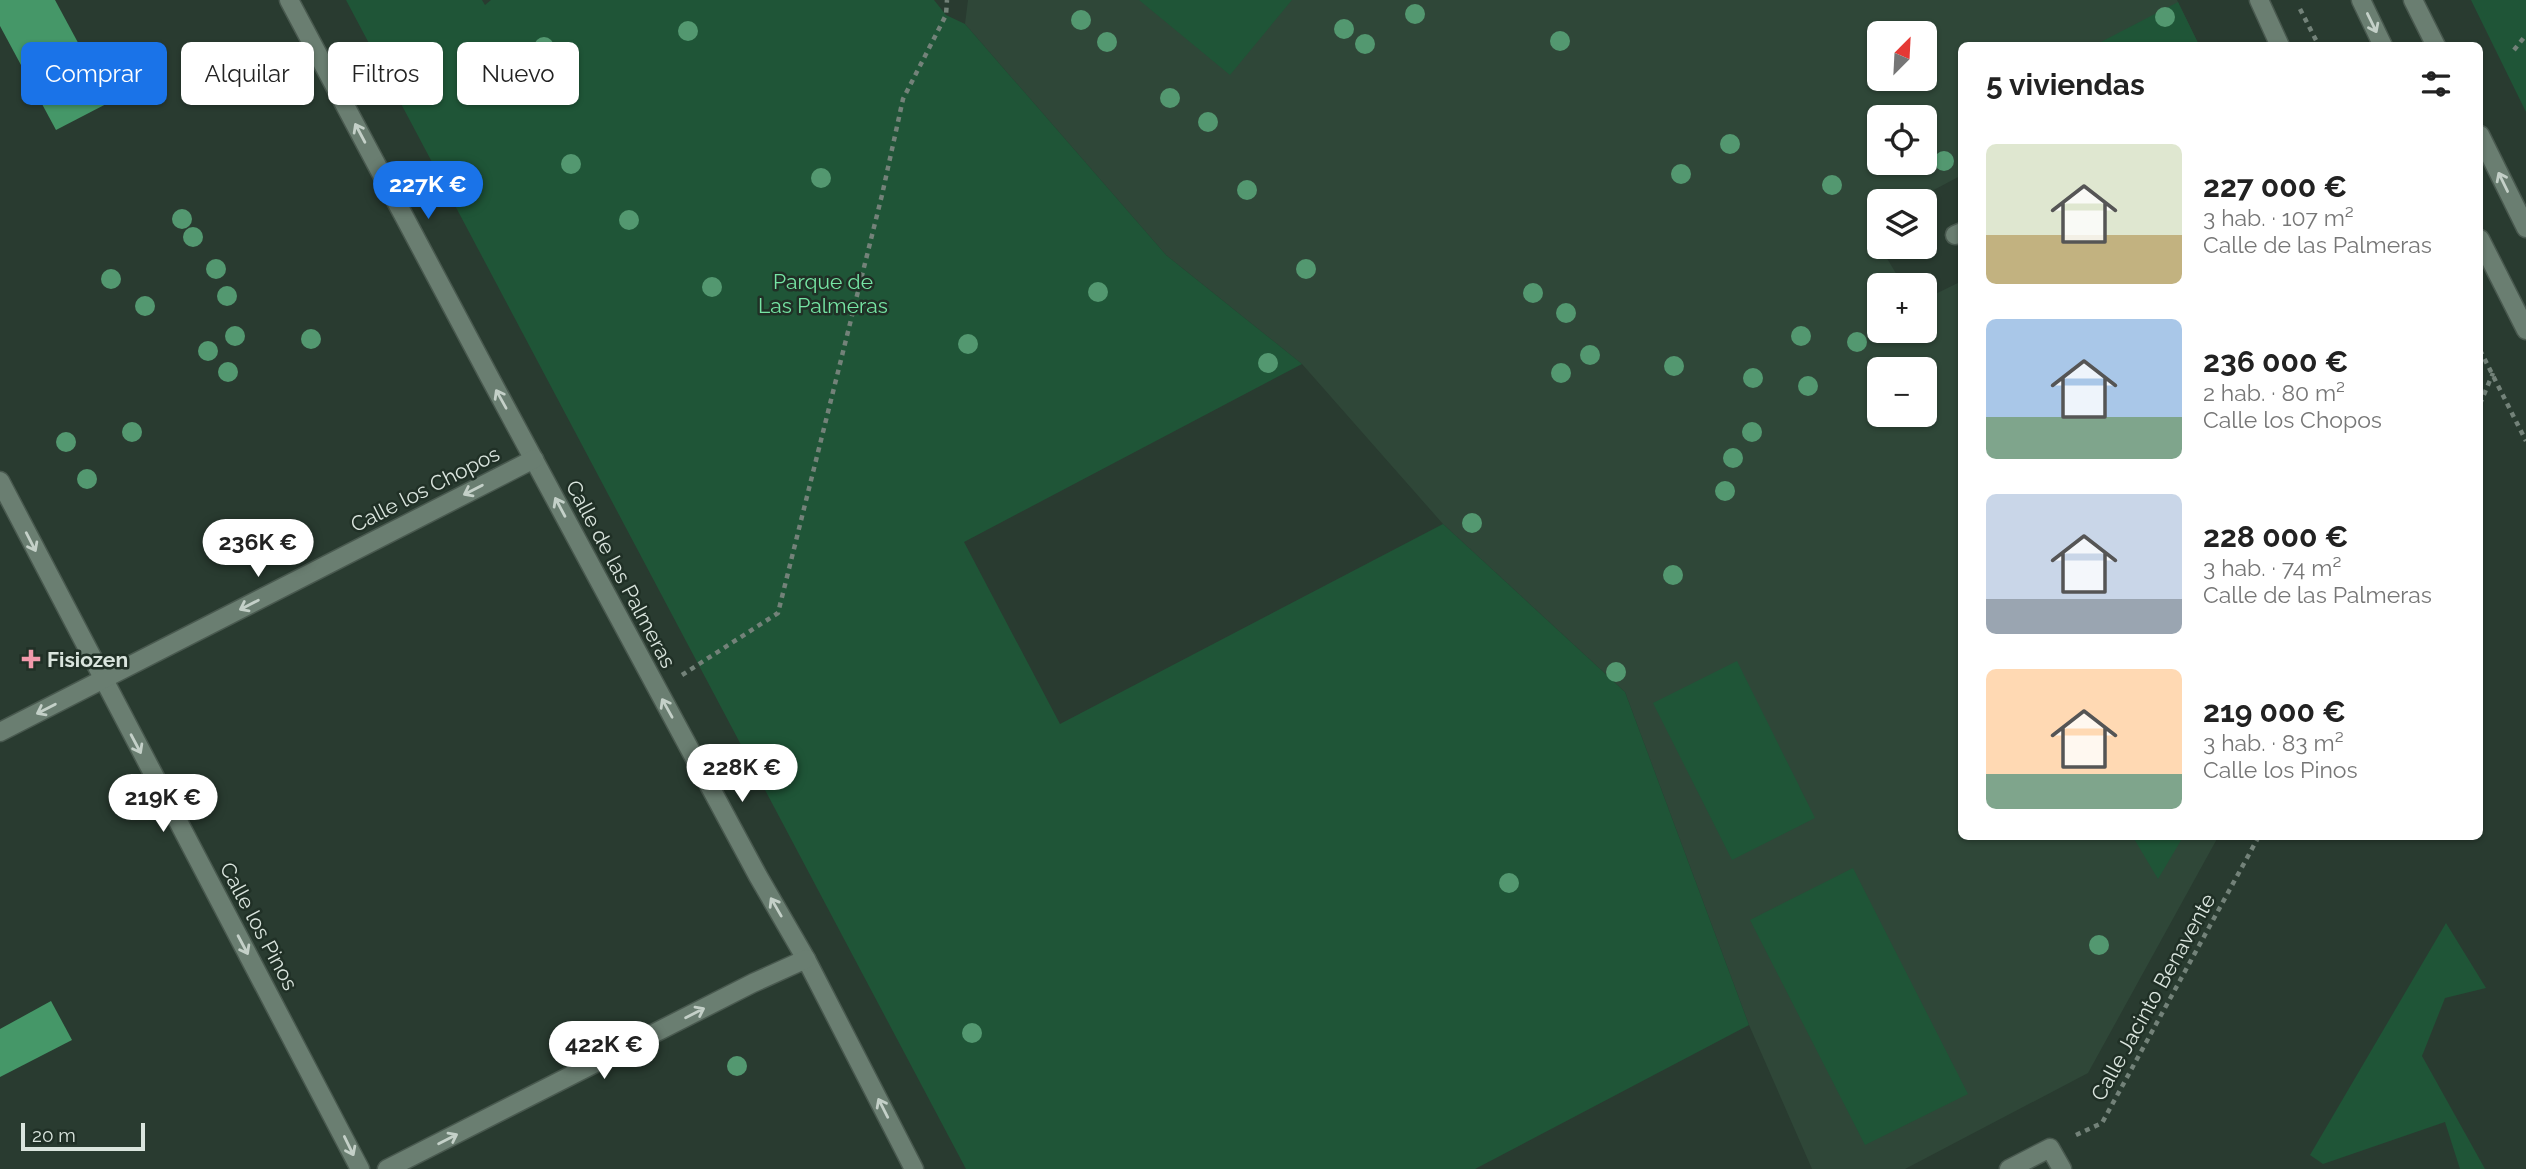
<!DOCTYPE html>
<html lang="es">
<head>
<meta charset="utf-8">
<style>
	body { margin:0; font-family:Raleway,sans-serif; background:#f6f6f6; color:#222; height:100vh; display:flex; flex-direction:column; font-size:26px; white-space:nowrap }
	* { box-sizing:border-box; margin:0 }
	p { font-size:23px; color:#767676 }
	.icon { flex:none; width:38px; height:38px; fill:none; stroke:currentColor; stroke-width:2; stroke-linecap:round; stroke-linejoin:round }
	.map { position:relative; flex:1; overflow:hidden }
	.side { position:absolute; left:1958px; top:42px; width:525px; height:798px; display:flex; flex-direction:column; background:#fff; border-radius:10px; box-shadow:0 2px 5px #0004 }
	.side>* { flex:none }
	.top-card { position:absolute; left:21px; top:42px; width:665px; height:63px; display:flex; gap:14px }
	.needle { width:46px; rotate:24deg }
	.fabs { position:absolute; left:1867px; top:21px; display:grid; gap:14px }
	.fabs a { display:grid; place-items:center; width:70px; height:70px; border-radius:10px; background:#fff; box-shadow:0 2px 5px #0004; font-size:35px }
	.scale { position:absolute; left:21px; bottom:18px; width:124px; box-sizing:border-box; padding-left:7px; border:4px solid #dae5de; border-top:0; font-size:19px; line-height:24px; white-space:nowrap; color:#dae5de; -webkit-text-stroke:5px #203026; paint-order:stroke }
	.price { position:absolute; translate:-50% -60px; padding:0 16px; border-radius:24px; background:#fff; color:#222; font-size:23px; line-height:46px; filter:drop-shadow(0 2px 4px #0008) }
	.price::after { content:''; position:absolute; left:50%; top:42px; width:21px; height:16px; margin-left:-10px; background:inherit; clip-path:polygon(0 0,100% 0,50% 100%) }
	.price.on { background:#1a73e8; color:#fff }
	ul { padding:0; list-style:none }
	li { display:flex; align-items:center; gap:21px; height:175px; padding:0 28px }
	li span { display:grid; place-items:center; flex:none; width:196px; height:140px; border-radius:10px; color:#555 }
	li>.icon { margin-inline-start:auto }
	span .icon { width:84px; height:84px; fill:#fffc; stroke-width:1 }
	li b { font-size:30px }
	h2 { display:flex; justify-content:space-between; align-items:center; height:84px; padding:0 28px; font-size:30px }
	.tag { padding:0 24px; border-radius:10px; background:#fff; box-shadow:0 2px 5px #0004; font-size:24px; line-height:63px }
	.tag.on { background:#1a73e8; color:#fff }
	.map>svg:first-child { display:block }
	.built { fill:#2f4738; fill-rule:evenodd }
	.green { fill:#1f5537 }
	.water { fill:#459768 }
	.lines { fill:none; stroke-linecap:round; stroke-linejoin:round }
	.minor-casing { stroke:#49594f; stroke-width:21 }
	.path { stroke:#738279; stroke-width:4.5; stroke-dasharray:5 5; stroke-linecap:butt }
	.minor { stroke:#6a7e71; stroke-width:18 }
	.tree { fill:#539870 }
	.oneway { stroke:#c4d0c8 }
	.poi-dot { fill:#f29aac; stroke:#203026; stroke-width:2.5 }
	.labels { text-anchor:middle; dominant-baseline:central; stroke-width:5; stroke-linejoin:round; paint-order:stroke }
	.park-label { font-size:21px; fill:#76e5a4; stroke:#203026 }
	.street-label { font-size:21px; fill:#dae5de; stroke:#203026 }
	.poi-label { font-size:21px; font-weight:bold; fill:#dae5de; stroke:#203026; text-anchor:start }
</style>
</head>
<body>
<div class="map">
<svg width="2526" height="1169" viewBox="0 0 2526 1169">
	<rect width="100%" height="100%" fill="#293b30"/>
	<path class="built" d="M 968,0 L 2177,0 L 2199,45 L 1962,46 L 1962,175 L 1913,201 L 1880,201 L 1879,219 L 1867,225 L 1903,285 L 1880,285 L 1880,331 L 1925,331 L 1925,299 L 1962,281 L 1962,836 L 2218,837 L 2088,1073 L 1905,1169 L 1812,1169 L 1749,1025 L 1625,692 L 1443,524 L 1302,364 L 1166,255 L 965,24 ZM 1880,33 L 1925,33 L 1925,79 L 1880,79 ZM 1880,117 L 1925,117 L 1925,163 L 1880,163 ZM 1880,369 L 1925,369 L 1925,415 L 1880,415 Z"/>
	<g class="green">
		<polygon points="346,0 482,0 485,5 491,0 934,0 946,15 965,24 1166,255 1302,364 964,542 1060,724 1443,524 1625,692 1749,1025 1475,1169 966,1169"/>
		<polygon points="1139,0 1292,0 1230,75"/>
		<polygon points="2471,0 2526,0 2526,112"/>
		<polygon points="2178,2 2199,45 2095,45"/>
		<polygon points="1737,661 1815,818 1732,860 1653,703"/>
		<polygon points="2133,837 2183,837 2158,879"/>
		<polygon points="1853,868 1968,1094 1865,1145 1750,920"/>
		<polygon points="2446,923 2486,988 2445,998 2422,1056 2485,1169 2460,1169 2445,1122 2323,1164 2310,1155"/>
	</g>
	<g class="water">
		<polygon points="0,0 55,0 110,102 56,130 0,26"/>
		<polygon points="51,1001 72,1040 0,1077 0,1029"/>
	</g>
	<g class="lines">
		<defs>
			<g id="minor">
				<polyline points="289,0 490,378 758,876 806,959 914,1169"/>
				<polyline points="2259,0 2280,46"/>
				<polyline points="2361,0 2383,46"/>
				<polyline points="2413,0 2436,46"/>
				<polyline points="2480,135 2526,228"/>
				<polyline points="1955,235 1962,232"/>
				<polyline points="2480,239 2526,330"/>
				<polyline points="0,481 360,1169"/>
				<polyline points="0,732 534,459"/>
				<polyline points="387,1169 753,983 806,959"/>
				<polyline points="2009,1169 2050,1148 2062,1169"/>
			</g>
		</defs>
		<use href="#minor" class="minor-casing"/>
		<g class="path">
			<polyline points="2300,9 2319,46"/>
			<polyline points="2514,50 2526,35"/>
			<polyline points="2480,350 2526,441"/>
			<polyline points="2480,404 2493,373"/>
			<polyline points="682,675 778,613 882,195 903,99 946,15 947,0"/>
			<polyline points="2076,1135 2102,1123 2259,836"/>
		</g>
		<use href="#minor" class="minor"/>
	</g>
	<g class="tree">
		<circle cx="1415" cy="14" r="10"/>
		<circle cx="2165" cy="17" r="10"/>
		<circle cx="1081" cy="20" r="10"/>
		<circle cx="1344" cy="29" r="10"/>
		<circle cx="688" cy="31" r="10"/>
		<circle cx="1560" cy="41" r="10"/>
		<circle cx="1107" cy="42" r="10"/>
		<circle cx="1365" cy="44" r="10"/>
		<circle cx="544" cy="47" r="10"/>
		<circle cx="1170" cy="98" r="10"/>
		<circle cx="1208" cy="122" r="10"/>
		<circle cx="1730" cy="144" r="10"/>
		<circle cx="1944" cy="161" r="10"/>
		<circle cx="571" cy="164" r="10"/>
		<circle cx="1681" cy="174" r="10"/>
		<circle cx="821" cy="178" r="10"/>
		<circle cx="1832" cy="185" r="10"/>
		<circle cx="1247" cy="190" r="10"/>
		<circle cx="182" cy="219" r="10"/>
		<circle cx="629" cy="220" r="10"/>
		<circle cx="193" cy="237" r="10"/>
		<circle cx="216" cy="269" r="10"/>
		<circle cx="1306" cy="269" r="10"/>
		<circle cx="111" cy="279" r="10"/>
		<circle cx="712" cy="287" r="10"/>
		<circle cx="1098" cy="292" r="10"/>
		<circle cx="1533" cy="293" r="10"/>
		<circle cx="227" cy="296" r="10"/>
		<circle cx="145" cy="306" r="10"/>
		<circle cx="1566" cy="313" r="10"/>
		<circle cx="235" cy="336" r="10"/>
		<circle cx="1801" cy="336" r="10"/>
		<circle cx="311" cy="339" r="10"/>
		<circle cx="1857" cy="342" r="10"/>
		<circle cx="968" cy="344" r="10"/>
		<circle cx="208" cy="351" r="10"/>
		<circle cx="1590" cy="355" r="10"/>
		<circle cx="1268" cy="363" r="10"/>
		<circle cx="1674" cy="366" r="10"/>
		<circle cx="228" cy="372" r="10"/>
		<circle cx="1561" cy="373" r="10"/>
		<circle cx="1753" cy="378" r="10"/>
		<circle cx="1808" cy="386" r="10"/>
		<circle cx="132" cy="432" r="10"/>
		<circle cx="1752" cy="432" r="10"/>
		<circle cx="66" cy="442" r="10"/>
		<circle cx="1733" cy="458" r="10"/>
		<circle cx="87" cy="479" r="10"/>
		<circle cx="1725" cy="491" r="10"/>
		<circle cx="1472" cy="523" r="10"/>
		<circle cx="1673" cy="575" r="10"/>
		<circle cx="1616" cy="672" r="10"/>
		<circle cx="1509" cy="883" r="10"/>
		<circle cx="2099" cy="945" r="10"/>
		<circle cx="972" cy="1033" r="10"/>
		<circle cx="737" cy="1066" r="10"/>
	</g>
	<defs><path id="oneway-shaft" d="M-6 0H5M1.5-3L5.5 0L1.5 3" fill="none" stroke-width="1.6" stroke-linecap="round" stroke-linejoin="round" transform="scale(1.75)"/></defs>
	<g class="oneway">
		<use href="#oneway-shaft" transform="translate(2372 23) rotate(64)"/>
		<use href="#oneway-shaft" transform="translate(360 133) rotate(-118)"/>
		<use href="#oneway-shaft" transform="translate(2503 182) rotate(-116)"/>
		<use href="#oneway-shaft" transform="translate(501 399) rotate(-119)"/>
		<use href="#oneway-shaft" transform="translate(473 490) rotate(153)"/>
		<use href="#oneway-shaft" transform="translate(560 507) rotate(-118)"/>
		<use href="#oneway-shaft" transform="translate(31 542) rotate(63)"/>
		<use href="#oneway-shaft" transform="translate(249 605) rotate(153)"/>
		<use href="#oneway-shaft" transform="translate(667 708) rotate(-119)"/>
		<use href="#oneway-shaft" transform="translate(46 709) rotate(153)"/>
		<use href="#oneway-shaft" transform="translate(136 744) rotate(62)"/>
		<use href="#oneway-shaft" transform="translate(776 907) rotate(-120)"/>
		<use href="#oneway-shaft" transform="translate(243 945) rotate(62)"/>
		<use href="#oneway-shaft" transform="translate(695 1013) rotate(-27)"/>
		<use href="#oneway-shaft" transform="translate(883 1108) rotate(-117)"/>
		<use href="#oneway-shaft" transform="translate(448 1139) rotate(-27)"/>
		<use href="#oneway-shaft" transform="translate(349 1146) rotate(64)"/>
	</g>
	<path class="poi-dot" d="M27.5 648.5h7v7h7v7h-7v7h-7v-7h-7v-7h7z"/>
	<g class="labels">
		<g class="park-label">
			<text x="823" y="281">Parque de<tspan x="823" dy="24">Las Palmeras</tspan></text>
		</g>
		<g class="street-label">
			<text transform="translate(425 489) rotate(-27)">Calle los Chopos</text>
			<text transform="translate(621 574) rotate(62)">Calle de las Palmeras</text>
			<text transform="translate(259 926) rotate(62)">Calle los Pinos</text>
			<text transform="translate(2153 997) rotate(-61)">Calle Jacinto Benavente</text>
		</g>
		<g class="poi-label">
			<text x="47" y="659">Fisiozen</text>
		</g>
	</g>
</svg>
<div class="fabs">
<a><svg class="needle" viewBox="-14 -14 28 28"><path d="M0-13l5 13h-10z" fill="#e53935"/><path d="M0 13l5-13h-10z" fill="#767676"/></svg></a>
<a><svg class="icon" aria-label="locate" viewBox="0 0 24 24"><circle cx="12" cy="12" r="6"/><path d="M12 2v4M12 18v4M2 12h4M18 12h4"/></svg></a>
<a><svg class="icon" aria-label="layers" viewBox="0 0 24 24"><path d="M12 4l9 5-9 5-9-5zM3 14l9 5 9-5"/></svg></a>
<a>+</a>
<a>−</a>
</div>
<div class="scale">20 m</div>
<b class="price on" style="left:428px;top:221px">227K €</b>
<b class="price" style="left:258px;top:579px">236K €</b>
<b class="price" style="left:742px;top:804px">228K €</b>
<b class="price" style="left:163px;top:834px">219K €</b>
<b class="price" style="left:604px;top:1081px">422K €</b>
<div class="top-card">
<a class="tag on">Comprar</a>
<a class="tag">Alquilar</a>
<a class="tag">Filtros</a>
<a class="tag">Nuevo</a>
</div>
<section class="side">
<h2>5 viviendas<svg class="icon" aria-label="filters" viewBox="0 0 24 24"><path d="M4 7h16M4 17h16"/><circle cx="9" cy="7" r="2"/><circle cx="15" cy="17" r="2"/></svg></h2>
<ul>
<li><span style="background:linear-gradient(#dfe7d0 65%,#c2b280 0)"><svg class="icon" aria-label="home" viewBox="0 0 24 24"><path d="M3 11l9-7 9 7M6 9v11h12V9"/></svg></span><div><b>227 000 €</b><p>3 hab. · 107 m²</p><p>Calle de las Palmeras</p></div></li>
<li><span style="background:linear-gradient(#a9c7e8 70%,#7fa58c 0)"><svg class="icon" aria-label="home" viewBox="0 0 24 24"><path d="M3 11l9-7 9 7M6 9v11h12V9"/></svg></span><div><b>236 000 €</b><p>2 hab. · 80 m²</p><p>Calle los Chopos</p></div></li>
<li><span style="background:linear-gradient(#c9d6e8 75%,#9aa5b1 0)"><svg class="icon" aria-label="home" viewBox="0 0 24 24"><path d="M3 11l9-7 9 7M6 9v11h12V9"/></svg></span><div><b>228 000 €</b><p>3 hab. · 74 m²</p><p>Calle de las Palmeras</p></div></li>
<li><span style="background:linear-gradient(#ffd9b3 75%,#7fa58c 0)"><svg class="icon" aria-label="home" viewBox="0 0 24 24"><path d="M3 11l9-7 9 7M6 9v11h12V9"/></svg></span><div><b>219 000 €</b><p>3 hab. · 83 m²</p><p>Calle los Pinos</p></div></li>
</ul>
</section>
</div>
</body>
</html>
